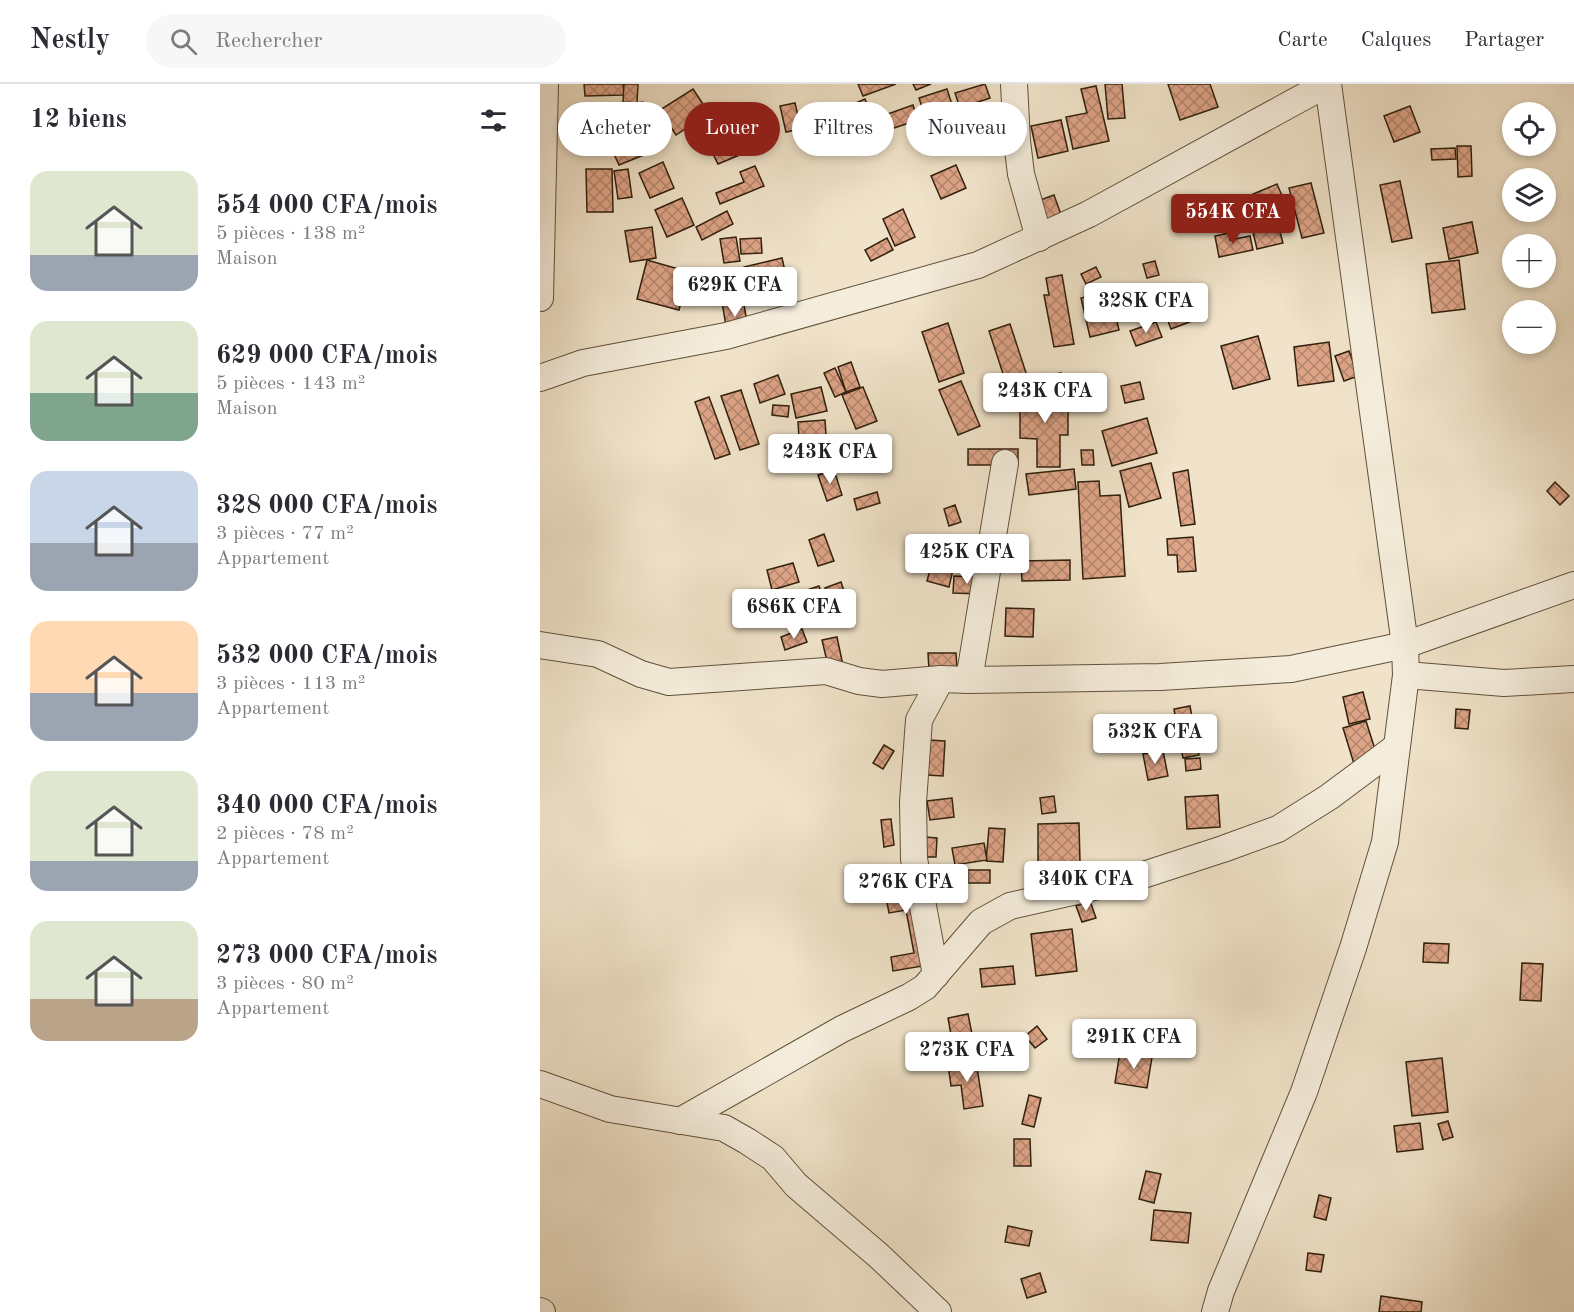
<!DOCTYPE html>
<html lang="fr">
<head>
<meta charset="utf-8">
<style>
	body { margin:0; font-family:"Old Standard TT",serif; background:#f7f7f7; color:#2b2b33; height:100vh; display:flex; flex-direction:column; font-size:22px; white-space:nowrap }
	* { box-sizing:border-box; margin:0 }
	p { font-size:20px; color:#7c7c81 }
	.icon { flex:none; width:33px; height:33px; fill:none; stroke:currentColor; stroke-width:2; stroke-linecap:round; stroke-linejoin:round }
	.map { position:relative; flex:1; overflow:hidden }
	.details { display:flex; flex-direction:column; background:#fff; width:540px }
	.details>* { flex:none }
	.top-card { position:absolute; left:18px; top:18px; width:570px; height:54px; display:flex; gap:12px }
	.controls { position:absolute; left:962px; top:18px; display:grid; gap:12px }
	.controls a { display:grid; place-items:center; width:54px; height:54px; border-radius:50%; background:#fff; box-shadow:0 3px 9px #0003; font-size:30px }
	.price { position:absolute; translate:-50% -51px; padding:0 14px; border-radius:6px; background:#fff; color:#222; font-size:20px; line-height:39px; filter:drop-shadow(0 2px 3px #0008) }
	.price::after { content:''; position:absolute; left:50%; top:36px; width:18px; height:14px; margin-left:-9px; background:inherit; clip-path:polygon(0 0,100% 0,50% 100%) }
	.price.active { background:#8f2418; color:#fff }
	ul { padding:0; list-style:none }
	li { display:flex; align-items:center; gap:18px; height:150px; padding:0 30px }
	li span { display:grid; place-items:center; flex:none; width:168px; height:120px; border-radius:18px; color:#555 }
	li>.icon { margin-inline-start:auto }
	span .icon { width:72px; height:72px; fill:#fffc; stroke-width:1 }
	li b { font-size:26px }
	h2 { display:flex; justify-content:space-between; align-items:center; height:72px; padding:0 30px; font-size:26px }
	.tag { padding:0 21px; border-radius:27px; background:#fff; box-shadow:0 3px 9px #0003; font-size:21px; line-height:54px }
	.tag.active { background:#8f2418; color:#fff }
	header { display:flex; align-items:center; gap:36px; box-sizing:border-box; height:84px; padding:0 30px; background:#fff; border-bottom:2px solid #e1e1e2 }
	header strong { font-size:28px }
	nav { display:flex; gap:33px; margin-inline-start:auto; font-size:21px }
	.search { width:420px; height:54px; background:#f7f7f7; display:flex; align-items:center; gap:15px; box-sizing:border-box; padding:0 21px; border-radius:33px; color:#7c7c81; font-size:22px }
	main { display:flex; flex:1; min-height:0 }
	.map>svg:first-child { display:block }
	.building { fill:url(#building-cross-hatch); stroke:#30200c; stroke-width:1.5 }
	.lines { fill:none; stroke-linecap:round; stroke-linejoin:round }
	.street-casing { stroke:#60513b; stroke-width:28 }
	.street { stroke:#f5eddc; stroke-width:26 }
</style>
</head>
<body>
<header>
<strong>Nestly</strong>
<div class="search"><svg class="icon" aria-label="search" viewBox="0 0 24 24"><circle cx="10" cy="10" r="6"/><path d="M15 15l6 6"/></svg>Rechercher</div>
<nav><a>Carte</a><a>Calques</a><a>Partager</a></nav>
</header>
<main>
<section class="details">
<h2>12 biens<svg class="icon" aria-label="filters" viewBox="0 0 24 24"><path d="M4 7h16M4 17h16"/><circle cx="9" cy="7" r="2"/><circle cx="15" cy="17" r="2"/></svg></h2>
<ul>
<li><span style="background:linear-gradient(#dfe7d0 70%,#9aa5b1 0)"><svg class="icon" aria-label="home" viewBox="0 0 24 24"><path d="M3 11l9-7 9 7M6 9v11h12V9"/></svg></span><div><b>554 000 CFA/mois</b><p>5 pièces · 138 m²</p><p>Maison</p></div></li>
<li><span style="background:linear-gradient(#dfe7d0 60%,#7fa58c 0)"><svg class="icon" aria-label="home" viewBox="0 0 24 24"><path d="M3 11l9-7 9 7M6 9v11h12V9"/></svg></span><div><b>629 000 CFA/mois</b><p>5 pièces · 143 m²</p><p>Maison</p></div></li>
<li><span style="background:linear-gradient(#c9d6e8 60%,#9aa5b1 0)"><svg class="icon" aria-label="home" viewBox="0 0 24 24"><path d="M3 11l9-7 9 7M6 9v11h12V9"/></svg></span><div><b>328 000 CFA/mois</b><p>3 pièces · 77 m²</p><p>Appartement</p></div></li>
<li><span style="background:linear-gradient(#ffd9b3 60%,#9aa5b1 0)"><svg class="icon" aria-label="home" viewBox="0 0 24 24"><path d="M3 11l9-7 9 7M6 9v11h12V9"/></svg></span><div><b>532 000 CFA/mois</b><p>3 pièces · 113 m²</p><p>Appartement</p></div></li>
<li><span style="background:linear-gradient(#dfe7d0 75%,#9aa5b1 0)"><svg class="icon" aria-label="home" viewBox="0 0 24 24"><path d="M3 11l9-7 9 7M6 9v11h12V9"/></svg></span><div><b>340 000 CFA/mois</b><p>2 pièces · 78 m²</p><p>Appartement</p></div></li>
<li><span style="background:linear-gradient(#dfe7d0 65%,#b9a48a 0)"><svg class="icon" aria-label="home" viewBox="0 0 24 24"><path d="M3 11l9-7 9 7M6 9v11h12V9"/></svg></span><div><b>273 000 CFA/mois</b><p>3 pièces · 80 m²</p><p>Appartement</p></div></li>
</ul>
</section>
<div class="map">
<svg width="1034" height="1228" viewBox="0 0 1034 1228">
	<defs>
		<pattern id="building-cross-hatch" width="8" height="8" patternUnits="userSpaceOnUse" patternTransform="scale(1.5)"><rect width="8" height="8" fill="#dea487"/><path d="M0 0l8 8M0 8l8-8" fill="none" stroke="#b4856d"/></pattern>
	</defs>
	<rect width="100%" height="100%" fill="#f0e3c9"/>
	<filter id="stains"><feTurbulence type="fractalNoise" baseFrequency=".00333" numOctaves="4"/><feColorMatrix values="0 0 0 0 .2 0 0 0 0 .09 0 0 0 0 .02 0 0 0 .5 -.17"/></filter>
	<radialGradient id="worn" r=".72"><stop offset=".6" stop-color="#630" stop-opacity="0"/><stop offset="1" stop-color="#630" stop-opacity=".3"/></radialGradient>
	<g class="building">
		<polygon points="44,0 83,0 84,11 45,12"/>
		<polygon points="84,0 98,0 97,19 83,18"/>
		<polygon points="318,0 356,0 323,12"/>
		<polygon points="373,0 391,0 376,6"/>
		<polygon points="445,0 450,14 420,24 415,9"/>
		<polygon points="565,0 582,0 585,34 568,35"/>
		<polygon points="628,0 670,0 678,23 640,36"/>
		<polygon points="556,2 569,57 533,65 526,33 547,29 541,5"/>
		<polygon points="153,5 169,29 136,51 120,26"/>
		<polygon points="407,5 413,24 385,33 379,14"/>
		<polygon points="325,15 333,34 310,44 302,25"/>
		<polygon points="103,18 106,38 72,43 70,22"/>
		<polygon points="46,19 64,20 63,70 46,70"/>
		<polygon points="255,19 261,45 246,48 240,22"/>
		<polygon points="204,20 216,59 203,63 191,24"/>
		<polygon points="373,21 378,36 336,50 331,36"/>
		<polygon points="870,22 880,48 854,58 844,32"/>
		<polygon points="180,31 191,52 179,59 167,38"/>
		<polygon points="521,36 528,67 498,74 491,42"/>
		<polygon points="101,43 111,68 79,81 68,57"/>
		<polygon points="198,59 202,70 178,80 173,70"/>
		<polygon points="917,62 931,62 932,92 918,93"/>
		<polygon points="915,64 916,75 892,76 891,65"/>
		<polygon points="123,78 134,104 110,114 99,89"/>
		<polygon points="416,81 426,104 401,115 391,92"/>
		<polygon points="215,82 224,102 180,120 176,109 204,98 200,88"/>
		<polygon points="46,85 72,85 73,128 47,128"/>
		<polygon points="88,85 92,113 78,115 74,87"/>
		<polygon points="860,97 872,154 852,158 840,101"/>
		<polygon points="771,99 784,149 762,154 749,104"/>
		<polygon points="737,100 743,114 717,125 711,111"/>
		<polygon points="514,111 524,139 505,146 495,118"/>
		<polygon points="142,114 154,141 127,153 115,126"/>
		<polygon points="712,121 718,138 699,145 693,128"/>
		<polygon points="363,125 375,153 355,162 343,135"/>
		<polygon points="187,127 193,140 162,156 156,143"/>
		<polygon points="737,137 743,159 717,165 712,144"/>
		<polygon points="932,138 938,169 909,175 903,144"/>
		<polygon points="112,143 116,174 90,178 85,147"/>
		<polygon points="689,149 690,156 710,152 713,166 679,173 675,152"/>
		<polygon points="196,153 200,177 184,179 180,155"/>
		<polygon points="221,154 222,169 201,170 200,155"/>
		<polygon points="347,154 353,166 331,177 325,166"/>
		<polygon points="242,174 251,213 230,218 227,207 210,211 204,183"/>
		<polygon points="107,176 149,188 139,226 97,215"/>
		<polygon points="919,176 925,225 892,229 886,180"/>
		<polygon points="615,177 619,191 607,194 603,180"/>
		<polygon points="556,183 561,193 546,200 541,190"/>
		<polygon points="183,187 184,215 159,216 158,188"/>
		<polygon points="522,191 534,260 514,263 504,211 509,211 506,194"/>
		<polygon points="570,207 579,246 550,253 541,214"/>
		<polygon points="203,215 209,250 188,254 182,218"/>
		<polygon points="654,218 660,234 631,245 625,229"/>
		<polygon points="616,238 622,253 596,262 590,247"/>
		<polygon points="408,239 424,289 399,298 382,248"/>
		<polygon points="470,240 491,304 470,311 449,247"/>
		<polygon points="718,252 730,295 693,305 681,262"/>
		<polygon points="789,258 794,297 758,302 754,263"/>
		<polygon points="809,267 818,292 804,297 795,272"/>
		<polygon points="311,278 320,303 306,308 298,283"/>
		<polygon points="295,284 306,308 295,313 284,289"/>
		<polygon points="521,289 524,304 504,308 501,293"/>
		<polygon points="238,291 245,310 220,319 214,300"/>
		<polygon points="421,297 440,342 418,351 399,306"/>
		<polygon points="600,298 604,315 585,319 581,302"/>
		<polygon points="281,303 287,327 256,334 251,310"/>
		<polygon points="323,303 337,337 316,345 302,311"/>
		<polygon points="201,306 219,360 200,366 181,312"/>
		<polygon points="480,309 528,309 528,351 520,351 520,383 497,383 497,355 480,354"/>
		<polygon points="169,313 190,370 175,375 155,318"/>
		<polygon points="233,321 249,322 248,333 232,331"/>
		<polygon points="607,334 617,369 572,382 562,347"/>
		<polygon points="285,336 286,351 259,354 258,338"/>
		<polygon points="283,359 284,372 263,374 262,360"/>
		<rect x="428" y="365" width="50" height="16"/>
		<polygon points="541,366 553,366 554,381 542,381"/>
		<polygon points="611,379 621,414 589,423 580,387"/>
		<polygon points="534,385 536,405 489,411 486,390"/>
		<polygon points="294,386 302,411 287,417 278,391"/>
		<polygon points="648,386 655,440 641,442 633,389"/>
		<polygon points="559,397 560,412 580,411 585,492 543,495 538,398"/>
		<polygon points="1015,398 1029,412 1020,421 1007,407"/>
		<polygon points="337,408 340,419 317,426 314,415"/>
		<polygon points="415,421 421,438 409,442 404,425"/>
		<polygon points="284,450 294,477 278,482 269,456"/>
		<polygon points="653,453 656,487 638,488 637,471 628,471 627,455"/>
		<polygon points="393,475 414,481 409,503 387,497"/>
		<polygon points="530,476 530,496 482,497 481,477"/>
		<polygon points="253,479 259,498 232,506 227,486"/>
		<polygon points="414,492 441,493 440,510 413,509"/>
		<polygon points="301,498 309,522 293,527 285,504"/>
		<polygon points="279,502 284,518 272,521 267,506"/>
		<polygon points="466,524 494,525 493,553 465,552"/>
		<polygon points="262,545 267,558 245,566 241,553"/>
		<polygon points="297,553 305,591 291,594 282,556"/>
		<polygon points="388,569 416,569 417,585 389,586"/>
		<polygon points="823,608 830,635 809,640 803,613"/>
		<polygon points="650,622 659,671 643,674 634,625"/>
		<polygon points="916,625 930,626 928,645 915,644"/>
		<polygon points="826,637 838,675 815,683 803,644"/>
		<polygon points="388,656 405,657 403,692 387,691"/>
		<polygon points="344,661 354,667 343,685 333,679"/>
		<polygon points="623,667 628,692 608,696 603,670"/>
		<polygon points="660,674 661,685 646,687 645,675"/>
		<polygon points="678,711 680,743 647,745 645,713"/>
		<polygon points="514,712 516,728 502,730 500,714"/>
		<polygon points="412,714 414,733 390,736 387,717"/>
		<polygon points="351,735 354,761 344,763 341,736"/>
		<polygon points="539,739 540,779 498,780 498,740"/>
		<polygon points="449,744 465,745 463,778 446,777"/>
		<polygon points="385,753 397,754 396,773 384,773"/>
		<polygon points="444,759 447,776 415,781 412,764"/>
		<polygon points="370,782 389,881 353,887 351,873 374,869 366,826 349,829 341,787"/>
		<rect x="428" y="786" width="22" height="13"/>
		<polygon points="550,817 556,834 542,838 536,822"/>
		<polygon points="532,845 537,887 496,892 491,850"/>
		<polygon points="884,859 909,860 908,879 883,878"/>
		<polygon points="982,879 1003,880 1001,917 980,916"/>
		<polygon points="473,882 475,900 442,903 440,885"/>
		<polygon points="428,930 436,970 415,973 408,934"/>
		<polygon points="497,942 507,955 495,964 485,952"/>
		<polygon points="558,942 563,962 549,965 543,945"/>
		<polygon points="580,968 612,973 607,1004 575,999"/>
		<polygon points="902,974 908,1028 872,1032 866,978"/>
		<polygon points="436,977 443,1022 424,1025 421,1001 411,1002 408,980"/>
		<polygon points="489,1011 501,1014 494,1043 482,1040"/>
		<polygon points="908,1037 913,1053 903,1056 898,1040"/>
		<polygon points="880,1039 883,1065 857,1068 854,1042"/>
		<polygon points="474,1055 490,1055 491,1082 474,1082"/>
		<polygon points="606,1087 621,1090 614,1119 599,1115"/>
		<polygon points="779,1111 791,1114 786,1136 774,1133"/>
		<polygon points="614,1126 651,1129 648,1159 611,1156"/>
		<polygon points="468,1142 492,1147 489,1162 465,1158"/>
		<polygon points="768,1169 784,1171 781,1188 766,1186"/>
		<polygon points="500,1189 506,1208 487,1214 481,1195"/>
		<polygon points="841,1212 882,1218 881,1228 839,1228"/>
	</g>
	<g class="lines">
		<defs>
			<g id="street">
				<polyline points="474,0 477,57 481,90 499,154"/>
				<polyline points="0,214 5,0"/>
				<polyline points="0,294 43,279 186,252 438,181 549,130 787,0"/>
				<polyline points="0,561 58,570 101,590 129,598 286,587 319,597 342,600 401,595 429,596 465,379"/>
				<polyline points="866,591 964,599 1034,595"/>
				<polyline points="429,596 620,593 751,585 865,561 1034,501"/>
				<polyline points="396,891 374,775 373,718 379,636 401,595"/>
				<polyline points="0,1000 70,1025 184,1044 207,1057 233,1074 256,1101 339,1172 398,1228"/>
				<polyline points="140,1037 302,945 369,913 385,903 441,838 470,822 594,794 683,765 738,745 789,713 856,663"/>
				<polyline points="0,1227 2,1228"/>
				<polyline points="675,1228 681,1207 764,1008 813,864 845,758 866,591 865,561 788,0"/>
			</g>
		</defs>
		<use href="#street" class="street-casing"/>
		<use href="#street" class="street"/>
	</g>
	<rect width="100%" height="100%" filter="url(#stains)"/>
	<rect width="100%" height="100%" fill="url(#worn)"/>
</svg>
<div class="controls">
<a><svg class="icon" aria-label="locate" viewBox="0 0 24 24"><circle cx="12" cy="12" r="6"/><path d="M12 2v4M12 18v4M2 12h4M18 12h4"/></svg></a>
<a><svg class="icon" aria-label="layers" viewBox="0 0 24 24"><path d="M12 4l9 5-9 5-9-5zM3 14l9 5 9-5"/></svg></a>
<a>+</a>
<a>−</a>
</div>
<b class="price active" style="left:693px;top:161px">554K CFA</b>
<b class="price" style="left:195px;top:234px">629K CFA</b>
<b class="price" style="left:606px;top:250px">328K CFA</b>
<b class="price" style="left:505px;top:340px">243K CFA</b>
<b class="price" style="left:290px;top:401px">243K CFA</b>
<b class="price" style="left:427px;top:501px">425K CFA</b>
<b class="price" style="left:254px;top:556px">686K CFA</b>
<b class="price" style="left:615px;top:681px">532K CFA</b>
<b class="price" style="left:546px;top:828px">340K CFA</b>
<b class="price" style="left:366px;top:831px">276K CFA</b>
<b class="price" style="left:594px;top:986px">291K CFA</b>
<b class="price" style="left:427px;top:999px">273K CFA</b>
<div class="top-card">
<a class="tag">Acheter</a>
<a class="tag active">Louer</a>
<a class="tag">Filtres</a>
<a class="tag">Nouveau</a>
</div>
</div>
</main>
</body>
</html>
